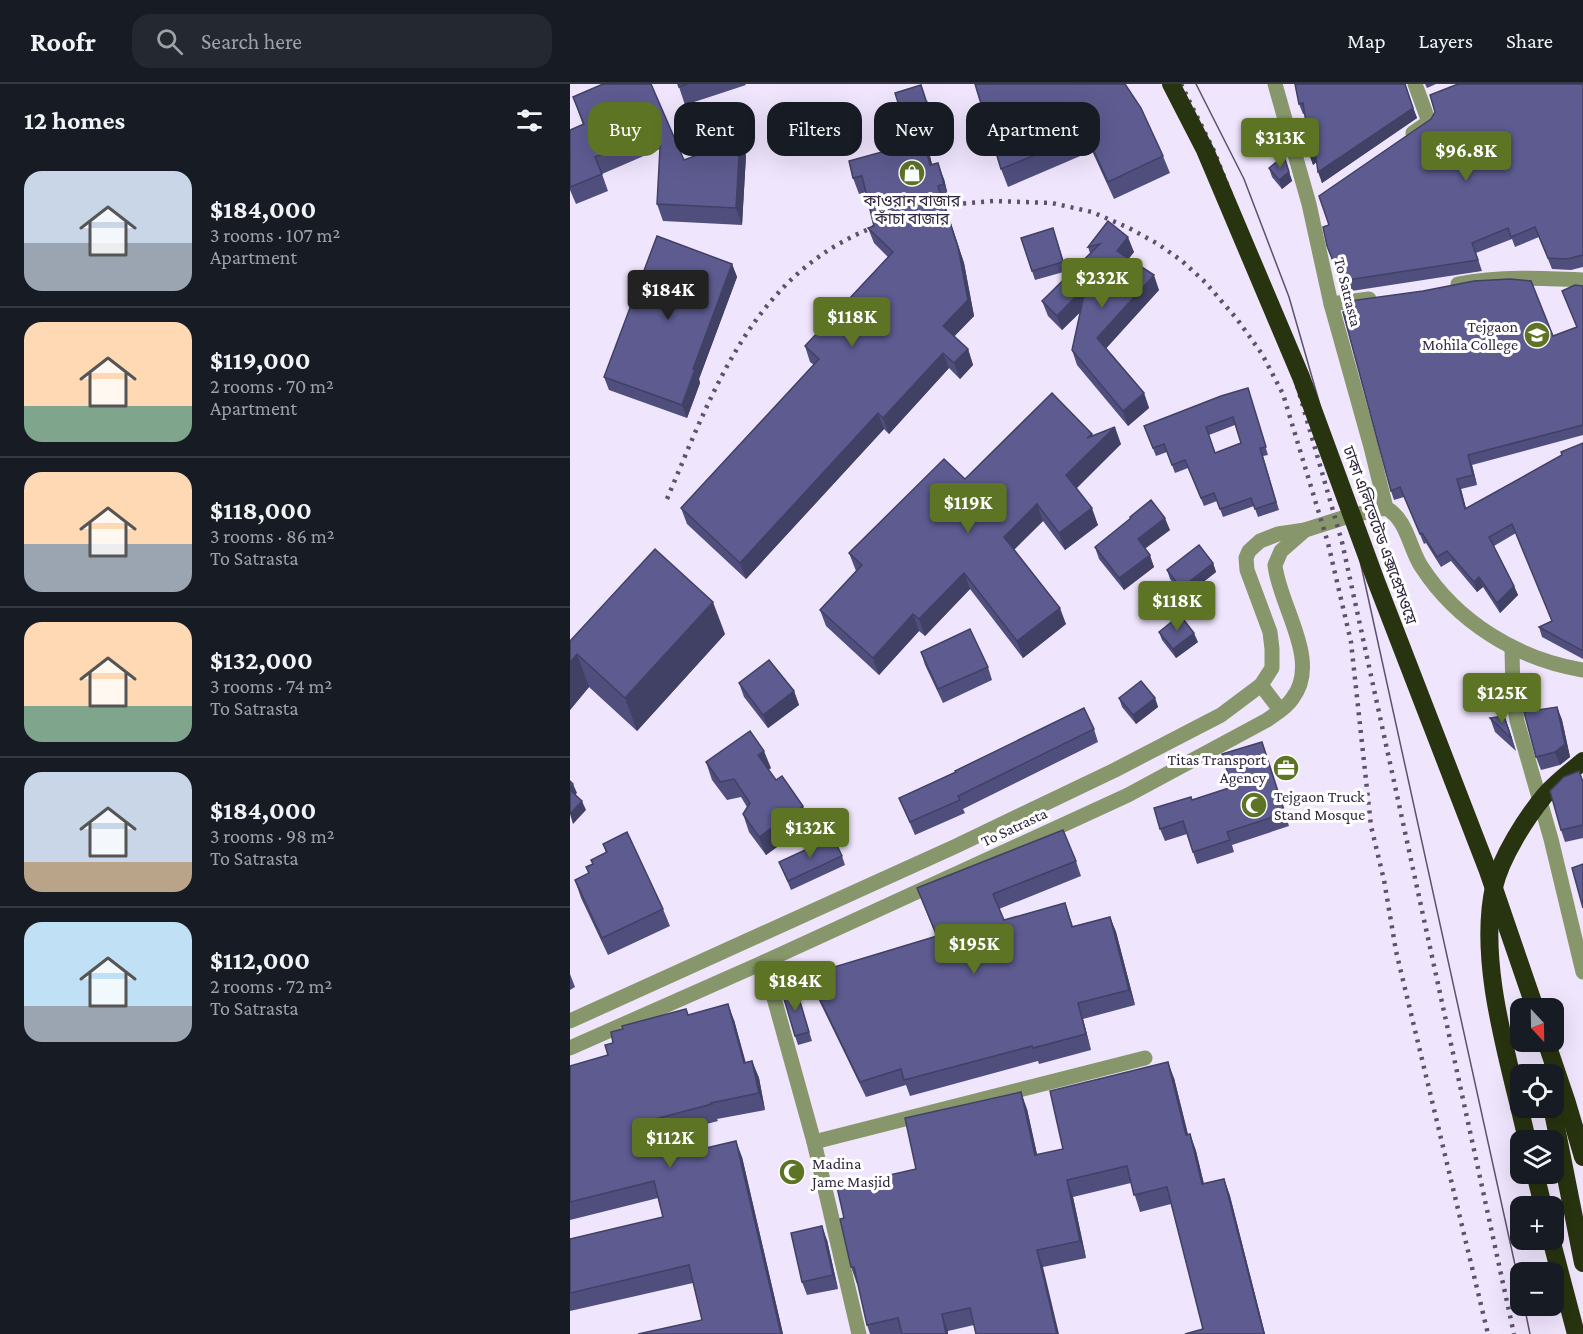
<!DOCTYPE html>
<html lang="en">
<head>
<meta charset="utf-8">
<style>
	body { margin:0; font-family:"Crimson Pro","Noto Sans Bengali",serif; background:#242831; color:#f1f3f6; height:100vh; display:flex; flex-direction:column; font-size:22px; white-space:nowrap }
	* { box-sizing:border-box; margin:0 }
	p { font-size:20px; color:#9ea1a6 }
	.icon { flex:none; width:33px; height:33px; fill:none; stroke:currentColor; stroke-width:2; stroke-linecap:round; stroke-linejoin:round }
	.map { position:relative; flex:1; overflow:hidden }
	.side { display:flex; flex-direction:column; background:#171b24; width:570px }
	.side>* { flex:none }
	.guide { position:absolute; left:18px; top:18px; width:570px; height:54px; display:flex; gap:12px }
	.needle { width:39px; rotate:158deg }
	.buttons { position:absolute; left:940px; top:914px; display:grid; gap:12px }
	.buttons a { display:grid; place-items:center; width:54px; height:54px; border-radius:12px; background:#171b24; box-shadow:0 6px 24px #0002; font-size:30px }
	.price { position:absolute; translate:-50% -51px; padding:0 14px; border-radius:6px; background:#5d7425; color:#fff; font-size:20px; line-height:39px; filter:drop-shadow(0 2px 3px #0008) }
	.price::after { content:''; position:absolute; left:50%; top:36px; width:18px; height:14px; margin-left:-9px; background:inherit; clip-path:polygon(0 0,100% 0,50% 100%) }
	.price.current { background:#222; color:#fff }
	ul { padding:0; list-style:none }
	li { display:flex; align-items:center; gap:18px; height:150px; padding:0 24px }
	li+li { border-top:2px solid #363941 }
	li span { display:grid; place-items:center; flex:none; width:168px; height:120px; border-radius:18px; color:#555 }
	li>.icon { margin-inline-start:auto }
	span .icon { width:72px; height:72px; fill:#fffc; stroke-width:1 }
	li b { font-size:26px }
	h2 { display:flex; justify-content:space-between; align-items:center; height:72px; padding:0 24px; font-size:26px }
	.chip { padding:0 21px; border-radius:18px; background:#171b24; box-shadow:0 6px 24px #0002; font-size:21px; line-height:54px }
	.chip.current { background:#5d7425; color:#fff }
	header { display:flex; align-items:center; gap:36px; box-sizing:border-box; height:84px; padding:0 30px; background:#171b24; border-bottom:2px solid #363941 }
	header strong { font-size:28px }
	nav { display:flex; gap:33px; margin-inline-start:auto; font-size:21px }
	.search { width:420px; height:54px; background:#242831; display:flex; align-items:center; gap:15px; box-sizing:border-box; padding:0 21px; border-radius:18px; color:#9ea1a6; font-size:22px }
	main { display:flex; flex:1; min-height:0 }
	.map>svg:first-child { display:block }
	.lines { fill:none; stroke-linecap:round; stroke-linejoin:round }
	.minor { stroke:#87976b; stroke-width:15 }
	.tertiary { stroke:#87976b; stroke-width:15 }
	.motorway { stroke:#28330f; stroke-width:18 }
	.tram { stroke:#5c5269; stroke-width:1.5 }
	.rail { stroke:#5c5269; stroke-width:4.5; stroke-dasharray:3 6; stroke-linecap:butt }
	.motorway-bridge { stroke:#28330f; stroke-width:18 }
	.wall { fill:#504e7c; fill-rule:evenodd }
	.shaded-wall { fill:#414065 }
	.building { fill:#5d5b90; stroke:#414065; stroke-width:1.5; fill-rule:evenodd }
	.labels { text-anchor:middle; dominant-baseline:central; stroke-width:6; stroke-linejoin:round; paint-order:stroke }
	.poi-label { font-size:16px; fill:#30263d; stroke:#fff; text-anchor:end }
	.street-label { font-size:16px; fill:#30263d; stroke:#fff }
</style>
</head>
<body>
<header>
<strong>Roofr</strong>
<div class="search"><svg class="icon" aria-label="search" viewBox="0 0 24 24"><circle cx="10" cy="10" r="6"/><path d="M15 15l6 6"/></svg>Search here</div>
<nav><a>Map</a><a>Layers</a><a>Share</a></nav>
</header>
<main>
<section class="side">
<h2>12 homes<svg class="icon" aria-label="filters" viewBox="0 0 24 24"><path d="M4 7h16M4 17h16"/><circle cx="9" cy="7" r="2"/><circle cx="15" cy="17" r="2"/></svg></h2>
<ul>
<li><span style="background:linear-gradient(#c9d6e8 60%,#9aa5b1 0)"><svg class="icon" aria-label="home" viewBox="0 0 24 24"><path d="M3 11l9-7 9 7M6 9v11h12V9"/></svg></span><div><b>$184,000</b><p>3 rooms · 107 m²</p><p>Apartment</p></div></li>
<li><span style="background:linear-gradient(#ffd9b3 70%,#7fa58c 0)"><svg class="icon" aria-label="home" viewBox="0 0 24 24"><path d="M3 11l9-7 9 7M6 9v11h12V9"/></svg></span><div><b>$119,000</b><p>2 rooms · 70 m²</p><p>Apartment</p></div></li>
<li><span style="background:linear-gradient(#ffd9b3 60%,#9aa5b1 0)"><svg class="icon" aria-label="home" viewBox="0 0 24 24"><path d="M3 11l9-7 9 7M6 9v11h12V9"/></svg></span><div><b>$118,000</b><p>3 rooms · 86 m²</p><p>To Satrasta</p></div></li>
<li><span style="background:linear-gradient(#ffd9b3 70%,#7fa58c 0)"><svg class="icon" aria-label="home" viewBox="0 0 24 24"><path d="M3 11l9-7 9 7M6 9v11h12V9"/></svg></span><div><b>$132,000</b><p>3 rooms · 74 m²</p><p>To Satrasta</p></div></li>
<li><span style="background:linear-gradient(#c9d6e8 75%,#b9a48a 0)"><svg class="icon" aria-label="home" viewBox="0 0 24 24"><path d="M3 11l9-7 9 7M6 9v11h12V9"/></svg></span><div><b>$184,000</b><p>3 rooms · 98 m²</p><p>To Satrasta</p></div></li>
<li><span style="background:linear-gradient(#bfe0f5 70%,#9aa5b1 0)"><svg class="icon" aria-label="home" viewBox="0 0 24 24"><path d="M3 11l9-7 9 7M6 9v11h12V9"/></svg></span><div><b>$112,000</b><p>2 rooms · 72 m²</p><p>To Satrasta</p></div></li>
</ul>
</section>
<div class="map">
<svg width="1013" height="1250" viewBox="0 0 1013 1250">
	<rect width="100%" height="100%" fill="#efe5fd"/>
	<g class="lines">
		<g class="minor">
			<polyline points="705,0 739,120 761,220 801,363 816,424"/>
			<polyline points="843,49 859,38 845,0"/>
			<path d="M 888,200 C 929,192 972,194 1013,196"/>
			<polyline points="761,220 799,215"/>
			<polyline points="942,564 943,611 947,637 981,755 1013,888"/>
			<polyline points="194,878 244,1058 289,1250"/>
			<polyline points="244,1058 575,974"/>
		</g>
		<g class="tertiary">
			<polyline points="691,601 710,626"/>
			<path d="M 0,937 L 384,763 L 545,686 L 651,631 L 691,601 L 702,584 L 702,565 L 700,548 L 677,486 L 676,474 L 679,467 L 690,457 L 708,450 L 735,446 L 779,432 L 816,424 C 837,435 839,463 851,482 C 887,538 947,575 1013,586"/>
			<path d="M 0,964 L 194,878 L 558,711 L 697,636 C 705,630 716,624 722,615 C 752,577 709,522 705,481 L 711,467 L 735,446"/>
		</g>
		<g class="motorway">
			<polyline points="976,957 997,1019 1013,1073"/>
			<polyline points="982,1023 1013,1179"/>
			<polyline points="965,1089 973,1122"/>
			<polyline points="981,1155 1006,1250"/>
		</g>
		<g class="tram">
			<polyline points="626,0 674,95 719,213 748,314 785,454 951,1208"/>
			<polyline points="954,1221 960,1250"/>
		</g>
		<g class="rail">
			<polyline points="611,0 644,67 703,218 772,458 944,1250"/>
			<polyline points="358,127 386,120 424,117 482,119 522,128 559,144 588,160 612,177 635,198 667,235 692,270 713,310 758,459 781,558 801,742 814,796 826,867 918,1250"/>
			<path d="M 97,415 C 145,302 186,183 315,139"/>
		</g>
		<g class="motorway-bridge">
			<polyline points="601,0 635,66 731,293 806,497 918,787 965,924"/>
			<path d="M 957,1056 C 940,979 907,880 924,803 C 931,773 956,734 975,711 C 986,698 1000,688 1013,677"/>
		</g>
	</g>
	<g class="wall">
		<polygon points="81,0 114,76 176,71 172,141 93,137 87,120 90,65 32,90 38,107 6,120 0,106 0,46 13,41 3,13"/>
		<polygon points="108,0 175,0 176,1 115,21"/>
		<polygon points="405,0 593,72 600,89 544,115 522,67 438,103 431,85"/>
		<polygon points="725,0 836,0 836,3 847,34 752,99 747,78 743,81 735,30 733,30 729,20"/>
		<polygon points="855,0 866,0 857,4"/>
		<polygon points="1013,0 1013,183 1001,186 982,185 969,153 945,163 942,155 906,169 912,187 775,208 757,162 759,141 861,35"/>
		<polygon points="357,16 371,60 358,64 362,80 374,95 379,116 374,118 394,179 404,232 384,252 398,265 403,281 390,295 379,284 319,350 314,345 176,495 117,440 111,424 244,281 240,278 235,262 318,173 304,159 298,144 304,142 296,108 289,110 283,94 341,60"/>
		<polygon points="714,72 722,97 712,105 702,93 699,84"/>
		<polygon points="538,137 564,168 558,175 589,206 536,264 574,309 579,324 558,342 507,281 502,266 510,228 492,246 478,232 472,217 520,169 518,163"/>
		<polygon points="486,153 497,187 465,196 462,187"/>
		<polygon points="162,180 167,193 129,295 130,299 117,334 39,306 34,293"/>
		<polygon points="1013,202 1013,351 902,381 907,401 891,405 896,425 1013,359 1013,575 972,553 969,543 982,537 946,449 924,462 944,502 948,511 930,529 913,503 907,508 881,477 871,483 856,459 854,460 834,413 824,416 821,407 983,252 1007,243 992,207"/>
		<path d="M 680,311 L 698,371 L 693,372 L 709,426 L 688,433 L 684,422 L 653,433 L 647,417 L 634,422 L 618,384 L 605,389 L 597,368 L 586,372 L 574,342 ZM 665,341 L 671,359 L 645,369 L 639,351 Z"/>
		<polygon points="522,350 523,352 551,360 506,404 528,441 495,466 473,437 444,465 496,540 453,574 400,505 355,552 349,547 309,591 256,542 250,526 286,487 279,469 395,395"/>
		<polygon points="560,433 600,446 575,464 584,483 554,506 529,475 525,463 561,435"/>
		<polygon points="643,479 646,488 614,513 600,495 597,486"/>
		<polygon points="589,548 628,558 606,574 592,556"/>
		<polygon points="155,550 67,647 19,603 0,626 0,557"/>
		<polygon points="351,568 418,583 422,596 373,619 355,581"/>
		<polygon points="169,599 224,607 229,621 198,644 174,613"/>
		<polygon points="549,614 585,614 588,623 566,640 552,623"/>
		<polygon points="987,623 992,636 1000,673 990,681 971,686 966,673"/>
		<polygon points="934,632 939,645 946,667 925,648 920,634"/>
		<polygon points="524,645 528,658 393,725 395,729 345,751 329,714"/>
		<polygon points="692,658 719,742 662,761 664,768 627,780 617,750 595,757 590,745 622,716 662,703"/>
		<polygon points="136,678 201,684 198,686 240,739 196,771 179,748 173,730 177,723 171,713 157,716 142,696"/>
		<polygon points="1013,698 1013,754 995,758 991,746"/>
		<polygon points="33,760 93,825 100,842 38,871 11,814 5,796 19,790 16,783 23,780 36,769"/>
		<polygon points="272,772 275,781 221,806 209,778"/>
		<polygon points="506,777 511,792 429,825 434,836 495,819 503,842 540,833 546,848 565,921 513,935 521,966 469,980 468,977 340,1012 336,1001 296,1013 244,906 238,891 366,852 347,804"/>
		<polygon points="0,890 5,903 0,906"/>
		<polygon points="226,904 242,957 228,961 225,952"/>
		<polygon points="118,931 164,936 176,979 182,977 189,994 195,1026 147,1035 148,1037 91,1052 98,1073 172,1073 213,1250 68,1250 132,1236 123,1199 0,1227 0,1155 93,1133 88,1114 0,1136 0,982 38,971 43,959"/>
		<polygon points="604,994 618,1050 620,1050 626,1067 634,1100 654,1095 660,1112 695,1250 615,1250 633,1245 601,1120 570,1128 561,1099 503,1113 516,1174 473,1183 404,1241 378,1247 378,1250 300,1250 297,1241 288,1200 287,1200 281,1183 274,1134 346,1085 457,1025 467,1071 493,1065"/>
		<polygon points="257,1156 268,1205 237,1211 232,1198"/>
	</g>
	<g class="shaded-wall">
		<polygon points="843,24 847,34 752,99 748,88"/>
		<polygon points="352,48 358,64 366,97 360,81"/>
		<polygon points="170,54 176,71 172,141 166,124"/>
		<polygon points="745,66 749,76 743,81 739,70"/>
		<polygon points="714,72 722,97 712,105 709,96"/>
		<polygon points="368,79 374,95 379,116 374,100"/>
		<polygon points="368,102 394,179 404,232 379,258 373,242"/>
		<polygon points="558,153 564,168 553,182 547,167"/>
		<polygon points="162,180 167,193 129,295 130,299 117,334 112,321 123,285"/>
		<polygon points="584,191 589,206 532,269 527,254"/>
		<polygon points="516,202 522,217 492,246 487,232"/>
		<polygon points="398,265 403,281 390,295 384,279"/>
		<polygon points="373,269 379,284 319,350 313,334"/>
		<polygon points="574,309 579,324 558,342 553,327"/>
		<polygon points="308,329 314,345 176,495 170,479"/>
		<polygon points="545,343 551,360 503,408 496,391 517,354 522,350 527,361"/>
		<polygon points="898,371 902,381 907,401 903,391"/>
		<polygon points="887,395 891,405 899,435 895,425"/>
		<polygon points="467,420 473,437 441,469 434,453"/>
		<polygon points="522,424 528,441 495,466 489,449"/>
		<polygon points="595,434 600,446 572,467 568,455"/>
		<polygon points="580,471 584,483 554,506 549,494"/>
		<polygon points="643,479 646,488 614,513 611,504"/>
		<polygon points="394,489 400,505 355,552 349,535"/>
		<polygon points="909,493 913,503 907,508 904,498"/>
		<polygon points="944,502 948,511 930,529 927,519"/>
		<polygon points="143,518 155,550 67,647 55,614"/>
		<polygon points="490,524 496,540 453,574 447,557"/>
		<polygon points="343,530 349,547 309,591 303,574"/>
		<polygon points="624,549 628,558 606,574 603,565"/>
		<polygon points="7,570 19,603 0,626 0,579"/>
		<polygon points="224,607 229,621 198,644 193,631"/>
		<polygon points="585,614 588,623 566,640 563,631"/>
		<polygon points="987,623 992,636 1000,673 990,681 985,668"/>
		<polygon points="934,632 939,645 946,667 941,654"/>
		<polygon points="194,667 201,684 194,689 188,671"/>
		<polygon points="3,700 7,709 2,714 0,707 0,704"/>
		<polygon points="12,717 16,726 3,740 0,730"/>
		<polygon points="233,722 240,739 196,771 189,753"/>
		<polygon points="540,833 546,848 565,921 559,906"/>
		<polygon points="508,919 513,935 521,966 516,950"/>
		<polygon points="158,920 164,936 180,996 174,979"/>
		<polygon points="182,977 189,994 195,1026 189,1009"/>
		<polygon points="598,978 604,994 622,1068 616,1051"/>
		<polygon points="451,1008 457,1025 471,1088 465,1071"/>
		<polygon points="620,1050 626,1067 638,1117 632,1100"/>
		<polygon points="166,1057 172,1073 213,1250 211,1250"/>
		<polygon points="654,1095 660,1112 695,1250 694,1250"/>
		<polygon points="497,1096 503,1113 516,1174 510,1157"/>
		<polygon points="252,1142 257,1156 268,1205 263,1191"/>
		<polygon points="467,1166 473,1183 489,1250 487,1250"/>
		<polygon points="372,1230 378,1247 378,1250 376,1250"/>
	</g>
	<g class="building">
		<polygon points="33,0 81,0 114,76 130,70 124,51 170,54 166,124 87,120 91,45 25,73 32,90 0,103 0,46 14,40 3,13"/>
		<polygon points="108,0 118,0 109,3"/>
		<polygon points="405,0 555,0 571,24 593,72 538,98 516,50 431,85"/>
		<polygon points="725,0 835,0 843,24 748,88 745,66 739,70 735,52 738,52 733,19 729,20"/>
		<polygon points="888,0 1013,0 1013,171 997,175 978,174 965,143 941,153 938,144 902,159 908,176 771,197 757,162 753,143 759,141 749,112 861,35 865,28 860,11"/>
		<polygon points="351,1 365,44 352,48 360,81 368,79 374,100 368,102 388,163 398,216 373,242 398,265 384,279 373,269 313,334 308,329 170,479 111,424 249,275 235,262 323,168 298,144 304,142 292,92 283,94 279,77 341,60 325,9"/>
		<polygon points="714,72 719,88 709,96 699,84"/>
		<polygon points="538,137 558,153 547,167 584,191 527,254 574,309 553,327 502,266 516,202 487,232 472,217 530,160 518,163"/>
		<polygon points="483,144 493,178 462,187 451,154"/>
		<polygon points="87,152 162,180 123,285 125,285 112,321 34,293"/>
		<polygon points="940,195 961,197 983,252 1007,243 992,207 1005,201 1013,202 1013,341 898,371 903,391 887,395 895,425 992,371 991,368 1013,359 1013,567 969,543 982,537 942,440 919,453 944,502 927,519 909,493 904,498 877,467 867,473 852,449 850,450 830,403 821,407 773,228 783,226 779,217 853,207 904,197"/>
		<path d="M 678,304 L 696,363 L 690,364 L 706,418 L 685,425 L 681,414 L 650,425 L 644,409 L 631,414 L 615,376 L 602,381 L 594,360 L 583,364 L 574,342 L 651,312 ZM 663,333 L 671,359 L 645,369 L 636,343 Z"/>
		<polygon points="482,309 522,350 517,354 545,343 496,391 522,424 489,449 467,420 434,453 490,524 447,557 394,489 349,535 343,530 303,574 250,526 292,481 279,469 374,375 395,395"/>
		<polygon points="581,416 595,434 568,455 580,471 549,494 525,463 561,434 560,433"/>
		<polygon points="629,461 643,479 611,504 597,486"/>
		<polygon points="85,465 143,518 55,614 7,570 0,579 0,557"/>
		<polygon points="610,531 624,549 603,565 589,548"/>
		<polygon points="400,545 418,583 368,605 351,568"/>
		<polygon points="199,576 224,607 193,631 169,599"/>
		<polygon points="571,597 585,614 563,631 549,614"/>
		<polygon points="987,623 995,660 985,668 966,673 954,628"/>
		<polygon points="514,624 524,645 388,712 390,716 340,738 329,714 386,688 385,687"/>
		<polygon points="934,632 941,654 920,634"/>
		<polygon points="180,647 194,667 188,671 206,696 212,692 233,722 189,753 173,730 180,719 164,695 150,698 136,678"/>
		<polygon points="692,658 715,729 657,748 660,756 623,768 613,737 590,745 584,724 621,713 622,716 662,703 652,670"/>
		<polygon points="1009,687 1013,698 1013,741 991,746 980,707 994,693"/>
		<polygon points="0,697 3,700 0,704"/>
		<polygon points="0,706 12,717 0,730"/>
		<polygon points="493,746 506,777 423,810 434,836 495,819 502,843 540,833 559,906 508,919 516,950 463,964 462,962 334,996 331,985 290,998 238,891 367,852 347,804"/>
		<polygon points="57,748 93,825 32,854 5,796 19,789 16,783 23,780 21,776 37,768 33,760"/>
		<polygon points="263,753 272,772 218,797 209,778"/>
		<polygon points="1013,780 1013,824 1002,784"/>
		<polygon points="226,904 239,948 225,952 212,908"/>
		<polygon points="158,920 174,979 182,977 189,1009 141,1019 142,1020 85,1035 98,1073 166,1057 211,1250 68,1250 132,1236 119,1181 0,1209 0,1155 93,1133 84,1097 0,1118 0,982 38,971 35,961 43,959 41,948 53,945 52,942 116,925 118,931"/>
		<polygon points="598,978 616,1051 620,1050 632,1100 654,1095 694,1250 615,1250 633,1245 597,1103 564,1111 557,1082 497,1096 510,1157 467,1166 487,1250 406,1250 400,1224 372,1230 376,1250 332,1250 328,1234 297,1241 284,1183 281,1183 270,1135 274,1134 267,1103 346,1085 335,1034 451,1008 465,1071 493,1065 480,1007"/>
		<polygon points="252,1142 263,1191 232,1198 221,1149"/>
	</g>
	<defs>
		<symbol id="shop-disc" viewBox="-11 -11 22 22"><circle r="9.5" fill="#5d7425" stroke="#fff"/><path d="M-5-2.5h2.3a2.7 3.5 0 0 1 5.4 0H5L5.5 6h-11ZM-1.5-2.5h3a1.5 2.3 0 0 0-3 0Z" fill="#fff"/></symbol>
		<symbol id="university-disc" viewBox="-11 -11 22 22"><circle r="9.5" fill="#5d7425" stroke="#fff"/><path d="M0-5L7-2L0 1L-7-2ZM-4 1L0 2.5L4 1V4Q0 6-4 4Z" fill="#fff"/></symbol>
		<symbol id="office-disc" viewBox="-11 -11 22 22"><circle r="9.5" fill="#5d7425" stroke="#fff"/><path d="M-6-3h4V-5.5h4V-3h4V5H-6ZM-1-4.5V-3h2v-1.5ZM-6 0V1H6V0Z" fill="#fff"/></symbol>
		<symbol id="mosque-disc" viewBox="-11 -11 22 22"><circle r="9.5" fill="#5d7425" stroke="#fff"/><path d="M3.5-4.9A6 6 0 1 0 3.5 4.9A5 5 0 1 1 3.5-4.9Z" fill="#fff"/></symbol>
	</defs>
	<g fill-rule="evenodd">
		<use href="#shop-disc" x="327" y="74" width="30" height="30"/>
		<use href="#university-disc" x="952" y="236" width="30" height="30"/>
		<use href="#office-disc" x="701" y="669" width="30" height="30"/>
		<use href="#mosque-disc" x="669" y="706" width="30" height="30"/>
		<use href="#mosque-disc" x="207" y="1073" width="30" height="30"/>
	</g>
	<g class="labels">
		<g class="poi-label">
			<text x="342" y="116" text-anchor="middle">কাওরান বাজার<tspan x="342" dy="18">কাঁচা বাজার</tspan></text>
			<text x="948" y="242">Tejgaon<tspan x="948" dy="18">Mohila College</tspan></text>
			<text x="696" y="675">Titas Transport<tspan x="696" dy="18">Agency</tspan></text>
			<text x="704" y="712" text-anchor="start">Tejgaon Truck<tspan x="704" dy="18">Stand Mosque</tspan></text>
			<text x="242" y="1079" text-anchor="start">Madina<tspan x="242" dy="18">Jame Masjid</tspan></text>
		</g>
		<g class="street-label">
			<text transform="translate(778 208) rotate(76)">To Satrasta</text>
			<text transform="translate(810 451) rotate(70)">ঢাকা এলিভেটেড এক্সপ্রেসওয়ে</text>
			<text transform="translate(444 743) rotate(-25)">To Satrasta</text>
		</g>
	</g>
</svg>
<div class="buttons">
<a><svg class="needle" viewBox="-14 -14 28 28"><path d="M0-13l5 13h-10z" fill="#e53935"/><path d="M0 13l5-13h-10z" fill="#9ea1a6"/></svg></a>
<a><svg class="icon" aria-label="locate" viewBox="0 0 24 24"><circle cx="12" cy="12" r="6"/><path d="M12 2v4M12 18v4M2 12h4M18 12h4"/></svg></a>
<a><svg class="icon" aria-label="layers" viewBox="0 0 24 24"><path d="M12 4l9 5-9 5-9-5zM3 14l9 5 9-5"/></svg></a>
<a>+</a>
<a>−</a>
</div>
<b class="price" style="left:710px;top:85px">$313K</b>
<b class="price" style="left:896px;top:98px">$96.8K</b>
<b class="price" style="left:532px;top:225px">$232K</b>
<b class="price current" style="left:98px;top:237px">$184K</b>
<b class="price" style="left:282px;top:264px">$118K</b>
<b class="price" style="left:398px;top:450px">$119K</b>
<b class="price" style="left:607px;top:548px">$118K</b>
<b class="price" style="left:932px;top:640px">$125K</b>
<b class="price" style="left:240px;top:775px">$132K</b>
<b class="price" style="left:404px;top:891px">$195K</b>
<b class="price" style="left:225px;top:928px">$184K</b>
<b class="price" style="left:100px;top:1085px">$112K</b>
<div class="guide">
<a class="chip current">Buy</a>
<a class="chip">Rent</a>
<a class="chip">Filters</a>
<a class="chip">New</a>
<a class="chip">Apartment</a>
</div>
</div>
</main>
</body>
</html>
